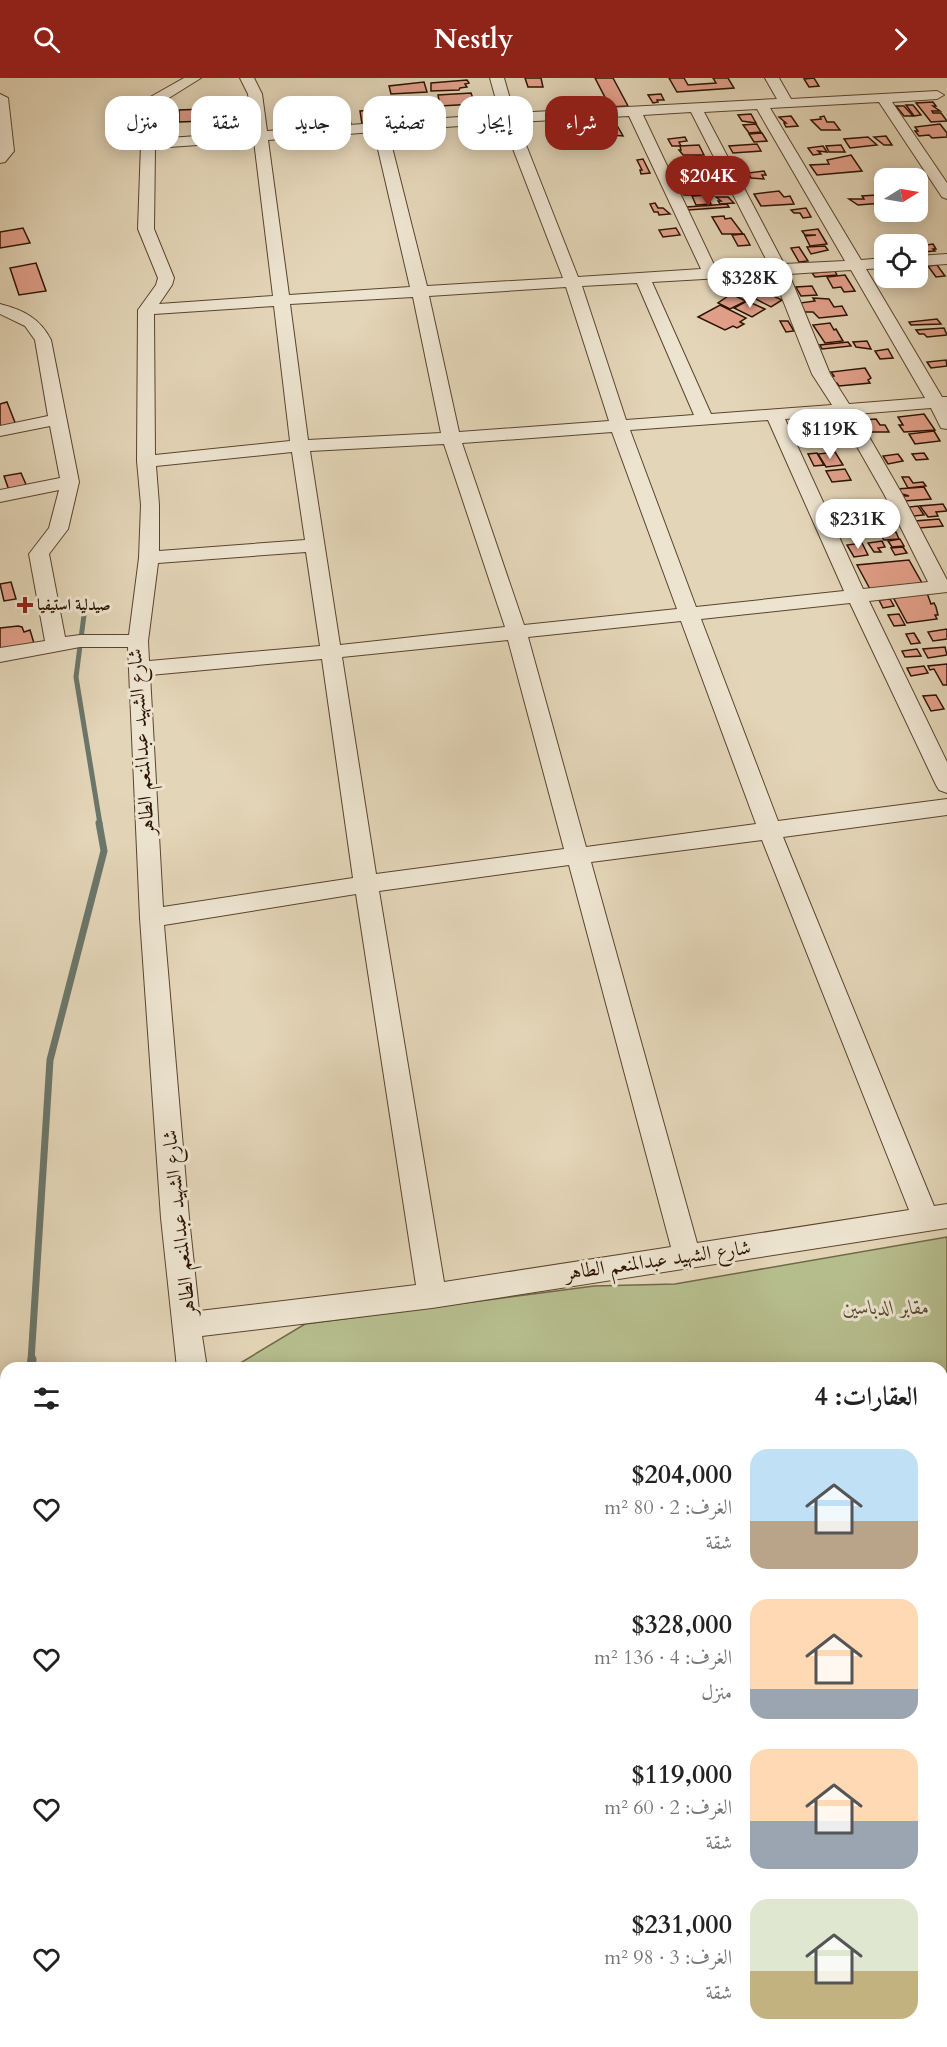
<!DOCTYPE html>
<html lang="ar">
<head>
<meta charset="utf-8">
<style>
	body { margin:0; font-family:Cardo,Amiri,serif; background:#f6f6f6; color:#222; direction:rtl; height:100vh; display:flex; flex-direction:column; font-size:22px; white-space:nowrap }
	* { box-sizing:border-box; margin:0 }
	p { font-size:20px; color:#767676 }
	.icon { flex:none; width:33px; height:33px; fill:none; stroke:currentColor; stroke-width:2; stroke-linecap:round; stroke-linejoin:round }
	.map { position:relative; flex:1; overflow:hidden; direction:ltr }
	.drawer { position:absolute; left:0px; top:1284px; width:948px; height:686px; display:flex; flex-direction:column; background:#fff; border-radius:18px 18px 0 0; box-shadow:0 3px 15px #0003; direction:rtl }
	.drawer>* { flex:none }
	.hud { position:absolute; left:18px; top:18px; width:600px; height:54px; direction:rtl; display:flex; gap:12px }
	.needle { width:39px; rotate:79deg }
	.controls { position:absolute; left:874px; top:90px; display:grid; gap:12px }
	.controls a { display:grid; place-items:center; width:54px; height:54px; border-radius:12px; background:#fff; box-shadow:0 3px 15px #0003; font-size:30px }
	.price { position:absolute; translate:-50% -51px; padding:0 14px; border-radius:21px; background:#fff; color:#222; font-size:20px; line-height:39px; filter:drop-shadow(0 2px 3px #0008) }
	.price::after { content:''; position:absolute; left:50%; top:36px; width:18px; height:14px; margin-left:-9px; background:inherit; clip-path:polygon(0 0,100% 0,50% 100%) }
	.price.active { background:#8f2418; color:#fff }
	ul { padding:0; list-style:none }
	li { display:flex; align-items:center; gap:18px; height:150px; padding:0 30px }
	li span { display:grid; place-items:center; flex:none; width:168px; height:120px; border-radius:18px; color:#555 }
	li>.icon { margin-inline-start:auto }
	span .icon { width:72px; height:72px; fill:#fffc; stroke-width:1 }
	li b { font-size:26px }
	h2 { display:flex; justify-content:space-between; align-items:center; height:72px; padding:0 30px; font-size:26px }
	.pill { padding:0 21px; border-radius:18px; background:#fff; box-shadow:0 3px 15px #0003; font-size:21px; line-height:54px }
	.pill.active { background:#8f2418; color:#fff }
	header { display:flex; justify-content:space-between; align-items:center; height:78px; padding:0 30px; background:#8f2418; color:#fff; font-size:27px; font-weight:800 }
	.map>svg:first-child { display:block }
	.green { fill:#b6bd8d; stroke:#726848; stroke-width:1.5 }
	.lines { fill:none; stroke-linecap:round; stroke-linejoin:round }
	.stream-far2 { stroke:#6b766a; stroke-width:5 }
	.stream-far1 { stroke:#6b766a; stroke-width:7 }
	.stream { stroke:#6b766a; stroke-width:9 }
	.building { fill:#e4a18c; stroke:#2d1402; stroke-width:1.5 }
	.minor-casing { stroke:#5a442f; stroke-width:2 }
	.minor { fill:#ede4d0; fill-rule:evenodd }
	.poi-dot { fill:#8f2418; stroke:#ede4d0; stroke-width:2 }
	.labels { text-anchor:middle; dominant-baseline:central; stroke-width:6; stroke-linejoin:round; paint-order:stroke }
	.far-poi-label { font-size:16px; font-weight:bold; fill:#2d1402; stroke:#ede4d0; text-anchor:start }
	.street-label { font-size:20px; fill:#2d1402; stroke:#ede4d0 }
	.park-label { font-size:20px; font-style:italic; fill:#56472c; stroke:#ede4d0 }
</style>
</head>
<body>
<header><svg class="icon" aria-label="forward" viewBox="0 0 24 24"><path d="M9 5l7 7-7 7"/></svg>Nestly<svg class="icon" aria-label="search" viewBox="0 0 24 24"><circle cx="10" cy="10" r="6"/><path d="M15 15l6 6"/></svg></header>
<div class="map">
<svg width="947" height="1969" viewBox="0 0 947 1969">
	<rect width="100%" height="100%" fill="#e3d5b7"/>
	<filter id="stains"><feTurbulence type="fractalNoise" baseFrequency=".00333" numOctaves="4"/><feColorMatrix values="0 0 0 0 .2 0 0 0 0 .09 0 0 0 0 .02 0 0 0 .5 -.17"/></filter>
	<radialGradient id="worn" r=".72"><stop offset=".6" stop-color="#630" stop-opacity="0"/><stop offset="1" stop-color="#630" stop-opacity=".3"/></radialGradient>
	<polygon class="green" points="947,1159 947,1969 335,1969 334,1964 942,1964 942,1290 232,1290 305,1246 594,1208 675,1206"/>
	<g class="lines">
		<polyline class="stream-far2" points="84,537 76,599 100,746"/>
		<polyline class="stream-far1" points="31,1283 50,982 104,773 99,745"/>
		<g class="stream">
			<polyline points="31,1290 32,1281"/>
			<polyline points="98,1964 99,1969"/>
		</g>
	</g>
	<g class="building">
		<polygon points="525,0 541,0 543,9 528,9"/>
		<polygon points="595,0 613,0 628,28 610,29"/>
		<polygon points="669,0 684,0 688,7 716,5 713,0 728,0 734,10 677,14"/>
		<polygon points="814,0 819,8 809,9 804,1"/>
		<polygon points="467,2 469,5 465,6 467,9 460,10 459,12 431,13 431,5"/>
		<polygon points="424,4 427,14 391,16 389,8"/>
		<polygon points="471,15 475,26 440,28 438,17"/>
		<polygon points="661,16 664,22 657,22 658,24 653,25 648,17"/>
		<polygon points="933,24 936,28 933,28 940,33 932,33 933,35 941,35 947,43 931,44 916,25"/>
		<polygon points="254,25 255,29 220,31 220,28"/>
		<polygon points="906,27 913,27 921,37 914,38"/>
		<polygon points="896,28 904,28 913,38 904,38"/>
		<polygon points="427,30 430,39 403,41 402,32"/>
		<polygon points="204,31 204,43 179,44 179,32"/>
		<polygon points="388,31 392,44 362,46 360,33"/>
		<polygon points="332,34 333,36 347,34 348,40 333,41 333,44 325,45 322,35"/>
		<polygon points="751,36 756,45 742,43 738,37"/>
		<polygon points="791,38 798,48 786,49 784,45 786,45 779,39"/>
		<polygon points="824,38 827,44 834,44 840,52 821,52 811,42 821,41 820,39"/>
		<polygon points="316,40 317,44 314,44 315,49 294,51 293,45 290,46 290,42"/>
		<polygon points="350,41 351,47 337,48 337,42"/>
		<polygon points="610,44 615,44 623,58 611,57 608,50 613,50"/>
		<polygon points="756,46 761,54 749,55 743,47"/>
		<polygon points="940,46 947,55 947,59 932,60 929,57 919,58 915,53 918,53 915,49"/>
		<polygon points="762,55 767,63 754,64 749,56"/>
		<polygon points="886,58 892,67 884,67 874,59"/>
		<polygon points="685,59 687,63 679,64 681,68 672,68 668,61"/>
		<polygon points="868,59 877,67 850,70 844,61"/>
		<polygon points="757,66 761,73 733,75 729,68"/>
		<polygon points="699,67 704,77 683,77 679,72 681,72 680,68"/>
		<polygon points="841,67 845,74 829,74 826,68"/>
		<polygon points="823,68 827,74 818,73 821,76 813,77 808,70"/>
		<polygon points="851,77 862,93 817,97 810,87 829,86 827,82"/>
		<polygon points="700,78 705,88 695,89 690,79"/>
		<polygon points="643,81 650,95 641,96 640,92 642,92 637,82"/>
		<polygon points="764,93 766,97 762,97 764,101 751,100 748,95"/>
		<polygon points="698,110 701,117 684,117 681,111"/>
		<polygon points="779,113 784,119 790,118 794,126 761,128 754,116"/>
		<polygon points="707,117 711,126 696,127 692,118"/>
		<polygon points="877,117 882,125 858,127 849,121 864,121 862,118"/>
		<polygon points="716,119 728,119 734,125 720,126 718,123 721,123"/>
		<polygon points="655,125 658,130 663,130 670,136 659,137 658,134 654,134 650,126"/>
		<polygon points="727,126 729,129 688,132 687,129"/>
		<polygon points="806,130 811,139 803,140 800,135 794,135 791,132"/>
		<polygon points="724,138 725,141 731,140 743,156 722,156 712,139"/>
		<polygon points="23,150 30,165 0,170 0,154"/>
		<polygon points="676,150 680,157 663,159 659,152"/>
		<polygon points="818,151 827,166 810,168 805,158 816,157 805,157 802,153"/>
		<polygon points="744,156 750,167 738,168 732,157"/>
		<polygon points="933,166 936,171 933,171 935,173 924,174 919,168"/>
		<polygon points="825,168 828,172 811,176 807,169"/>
		<polygon points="799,169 808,183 799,184 791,170"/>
		<polygon points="36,185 46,213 19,217 10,190"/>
		<polygon points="937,187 945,198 936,199 928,188"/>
		<polygon points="835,193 837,197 815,199 812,195"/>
		<polygon points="845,197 855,213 844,214 841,209 833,210 827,199"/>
		<polygon points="812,208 817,217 801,218 796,209"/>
		<polygon points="745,209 760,216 752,220 738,213"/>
		<polygon points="765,214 782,222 771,229 754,220"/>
		<polygon points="731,216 746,223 730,231 718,225"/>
		<polygon points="813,220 829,221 834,229 842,228 847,237 819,240 813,234 805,234 800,225 815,223"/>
		<polygon points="747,223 765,231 752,239 734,230"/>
		<polygon points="720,227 746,240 740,244 744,246 737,250 733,248 725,252 698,239"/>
		<polygon points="937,241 941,246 911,247 909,244"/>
		<polygon points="780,243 788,243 794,253 786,254"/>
		<polygon points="830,245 834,252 836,251 843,263 825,265 813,247"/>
		<polygon points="944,250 947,257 927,259 924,256 919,256 916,252"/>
		<polygon points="867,263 871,271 856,269 853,264"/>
		<polygon points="848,264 851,268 822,271 820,267"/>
		<polygon points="888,271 893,280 880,281 875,273"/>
		<polygon points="946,282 947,288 931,290 927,284"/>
		<polygon points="865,290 871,300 868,302 870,305 839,308 837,305 832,306 828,299 834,298 831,294"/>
		<polygon points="7,324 16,347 0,351 0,326"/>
		<polygon points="924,336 935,352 904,354 899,347 903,347 898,339"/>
		<polygon points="876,341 880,347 885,347 889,354 871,354 864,342"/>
		<polygon points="813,346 816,351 798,353 795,348"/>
		<polygon points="934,353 940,363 915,366 909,356"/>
		<polygon points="811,359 815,365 799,367 795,361"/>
		<polygon points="835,374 843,387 826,389 818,376"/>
		<polygon points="817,375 824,387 814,388 808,376"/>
		<polygon points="924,375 928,381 916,382 912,376"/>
		<polygon points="898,376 903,383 888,386 883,378"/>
		<polygon points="845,391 851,402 832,404 826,393"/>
		<polygon points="21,395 28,411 10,415 4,398"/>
		<polygon points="902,399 909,399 913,405 923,404 926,408 908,410"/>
		<polygon points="924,409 931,421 904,423 901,418 909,418 899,415 897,411"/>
		<polygon points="943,426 947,433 936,434 938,438 928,439 920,428"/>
		<polygon points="918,428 924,437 914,438 909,429"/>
		<polygon points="875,432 880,440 857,442 860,448 852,448 844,435"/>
		<polygon points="939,441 943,448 919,450 915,443"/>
		<polygon points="877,442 880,447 862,449 859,444"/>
		<polygon points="891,444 896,451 879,453 876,448"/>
		<polygon points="852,450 856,458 845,459 841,451"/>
		<polygon points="896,454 899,461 884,462 880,456"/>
		<polygon points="900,461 904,468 892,469 888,463"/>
		<polygon points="882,463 885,469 878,470 881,474 874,474 868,465"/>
		<polygon points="862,465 868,477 854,479 847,467"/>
		<polygon points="903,469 907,475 895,477 891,470"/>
		<polygon points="909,482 922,505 870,511 857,487"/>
		<polygon points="11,504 16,521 4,523 0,506"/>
		<polygon points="927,515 931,526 934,525 936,529 938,537 935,537 937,541 907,545 893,519"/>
		<polygon points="890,521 894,528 883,530 879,522"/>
		<polygon points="899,536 905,547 894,548 888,537"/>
		<polygon points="18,548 22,549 24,554 30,552 36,572 0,579 0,550"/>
		<polygon points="947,551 947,561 933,563 928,554"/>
		<polygon points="914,555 920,565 911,566 906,556"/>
		<polygon points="945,569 947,577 928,580 923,571"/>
		<polygon points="917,571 921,578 905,579 902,573"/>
		<polygon points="947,586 947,607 943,607 934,591 930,592 928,588"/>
		<polygon points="924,588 928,595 911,598 907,590"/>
		<polygon points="936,617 944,631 931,633 923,618"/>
	</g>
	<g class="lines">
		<defs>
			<g id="minor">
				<path d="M 184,0 L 201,0 L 156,28 L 152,35 L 155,61 L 253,54 L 248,16 L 240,0 L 254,0 L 262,16 L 267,53 L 500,36 L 490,0 L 504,0 L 514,35 L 777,21 L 765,0 L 779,0 L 791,21 L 937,13 L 944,17 L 937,21 L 892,24 L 947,105 L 947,121 L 942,119 L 879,24 L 770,30 L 861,182 L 885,180 L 885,190 L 866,191 L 942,319 L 947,319 L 947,351 L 941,350 L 931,330 L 856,336 L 902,416 L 947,502 L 947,514 L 869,523 L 947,684 L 947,715 L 939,712 L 936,707 L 850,525 L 701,541 L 778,743 L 947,721 L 947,737 L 783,759 L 934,1128 L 947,1126 L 947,1150 L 432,1230 L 202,1258 L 207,1290 L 177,1290 L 161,1140 L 140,840 L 128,569 L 80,569 L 0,584 L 0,570 L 45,563 L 29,476 L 49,450 L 59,412 L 0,424 L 0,412 L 60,400 L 50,348 L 0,358 L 0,348 L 48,338 L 35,262 L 25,248 L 0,236 L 0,226 C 23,232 40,240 51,262 L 79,404 L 68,451 L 49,476 L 65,559 L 80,557 L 129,557 L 139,480 L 141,427 L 137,383 L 138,232 L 156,207 L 158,200 L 138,151 L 141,66 L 138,35 L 145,22 ZM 757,31 L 845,183 L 784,186 L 704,34 ZM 691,34 L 769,187 L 716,191 L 643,37 ZM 629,38 L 701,191 L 578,199 L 517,44 ZM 503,45 L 563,200 L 427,208 L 388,53 ZM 374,54 L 410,209 L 289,217 L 268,62 ZM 254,63 L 273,218 L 159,226 L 172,207 L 174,200 L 154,151 L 155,70 ZM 851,192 L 925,320 L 849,326 L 830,296 L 789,196 ZM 773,197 L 812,296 L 832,327 L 711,336 L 652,204 ZM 637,205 L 694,337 L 626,342 L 582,208 ZM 566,209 L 609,343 L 459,354 L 429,218 ZM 413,219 L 441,355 L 308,362 L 290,226 ZM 274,228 L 290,363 L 155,377 L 154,236 ZM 839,337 L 884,416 L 928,504 L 863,511 L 785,341 ZM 768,342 L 844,513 L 696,529 L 630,352 ZM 612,354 L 677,531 L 524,547 L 462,365 ZM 444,366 L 505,549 L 340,567 L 310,373 ZM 292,374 L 305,462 L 159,473 L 159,427 L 156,388 ZM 306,474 L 320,568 L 149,583 L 148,563 L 158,485 ZM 681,543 L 756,746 L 586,769 L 528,559 ZM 508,562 L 564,771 L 376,796 L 342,579 ZM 322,581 L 353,800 L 163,829 L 150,597 ZM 762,762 L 909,1132 L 697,1165 L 591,784 ZM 569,787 L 671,1169 L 444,1204 L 379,813 ZM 356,816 L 416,1207 L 199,1233 L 189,1140 L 164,847 Z"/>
				<polygon points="0,16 8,20 14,73 5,84 0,85"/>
				<polygon points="947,176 947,186 918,188 918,178"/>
				<polygon points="0,1571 6,1573 6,1644 0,1641"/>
				<polygon points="6,1724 6,1759 0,1761 0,1726"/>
				<polygon points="42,1964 79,1964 80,1969 42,1969"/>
				<polygon points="276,1964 313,1964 315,1969 277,1969"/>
			</g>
		</defs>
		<use href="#minor" class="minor-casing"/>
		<use href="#minor" class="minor"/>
	</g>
	<path class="poi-dot" d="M22 518h6v6h6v6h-6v6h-6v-6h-6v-6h6z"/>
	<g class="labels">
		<g class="far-poi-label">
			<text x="37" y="527">صيدلية استيفيا</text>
		</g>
		<g class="street-label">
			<text transform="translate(141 664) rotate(-94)">شارع الشهيد عبدالمنعم الطاهر</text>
			<text transform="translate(179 1145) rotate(-96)">شارع الشهيد عبدالمنعم الطاهر</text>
			<text transform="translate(658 1182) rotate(-8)">شارع الشهيد عبدالمنعم الطاهر</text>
		</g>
		<g class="park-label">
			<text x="886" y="1229">مقابر الدباسين</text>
		</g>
	</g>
	<rect width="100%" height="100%" filter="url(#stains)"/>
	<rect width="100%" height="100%" fill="url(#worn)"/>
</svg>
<div class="controls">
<a><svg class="needle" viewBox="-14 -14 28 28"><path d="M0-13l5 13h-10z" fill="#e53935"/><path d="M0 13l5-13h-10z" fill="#767676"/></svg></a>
<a><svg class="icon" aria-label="locate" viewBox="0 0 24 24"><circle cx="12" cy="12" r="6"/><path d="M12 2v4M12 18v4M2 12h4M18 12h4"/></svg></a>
</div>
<b class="price active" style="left:708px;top:129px">$204K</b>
<b class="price" style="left:750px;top:231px">$328K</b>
<b class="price" style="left:830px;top:382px">$119K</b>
<b class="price" style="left:858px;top:472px">$231K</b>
<div class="hud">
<a class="pill active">شراء</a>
<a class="pill">إيجار</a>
<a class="pill">تصفية</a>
<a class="pill">جديد</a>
<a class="pill">شقة</a>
<a class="pill">منزل</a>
</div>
<section class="drawer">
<h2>العقارات: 4<svg class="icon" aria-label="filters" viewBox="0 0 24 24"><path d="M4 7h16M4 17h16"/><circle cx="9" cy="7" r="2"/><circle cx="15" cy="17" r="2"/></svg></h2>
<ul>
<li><span style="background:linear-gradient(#bfe0f5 60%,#b9a48a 0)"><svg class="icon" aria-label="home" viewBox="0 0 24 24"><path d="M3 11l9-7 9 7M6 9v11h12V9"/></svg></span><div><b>$204,000</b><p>الغرف: 2 · 80 m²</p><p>شقة</p></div><svg class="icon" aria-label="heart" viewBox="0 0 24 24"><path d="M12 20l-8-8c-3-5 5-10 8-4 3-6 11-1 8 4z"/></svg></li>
<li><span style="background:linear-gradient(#ffd9b3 75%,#9aa5b1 0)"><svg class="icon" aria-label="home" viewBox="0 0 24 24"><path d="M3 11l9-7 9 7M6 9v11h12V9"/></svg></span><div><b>$328,000</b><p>الغرف: 4 · 136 m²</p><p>منزل</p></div><svg class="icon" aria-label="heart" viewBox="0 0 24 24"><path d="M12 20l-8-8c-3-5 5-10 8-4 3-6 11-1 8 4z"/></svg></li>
<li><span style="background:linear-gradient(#ffd9b3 60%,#9aa5b1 0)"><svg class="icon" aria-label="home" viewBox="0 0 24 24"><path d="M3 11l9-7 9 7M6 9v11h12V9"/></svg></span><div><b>$119,000</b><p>الغرف: 2 · 60 m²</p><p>شقة</p></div><svg class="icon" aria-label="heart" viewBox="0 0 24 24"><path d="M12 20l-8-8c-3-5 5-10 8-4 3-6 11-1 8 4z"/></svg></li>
<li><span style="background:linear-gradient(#dfe7d0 60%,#c2b280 0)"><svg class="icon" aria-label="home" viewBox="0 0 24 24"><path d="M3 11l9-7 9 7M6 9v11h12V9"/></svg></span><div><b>$231,000</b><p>الغرف: 3 · 98 m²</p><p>شقة</p></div><svg class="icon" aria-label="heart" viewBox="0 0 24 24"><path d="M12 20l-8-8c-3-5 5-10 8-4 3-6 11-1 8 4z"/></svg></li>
</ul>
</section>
</div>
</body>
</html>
